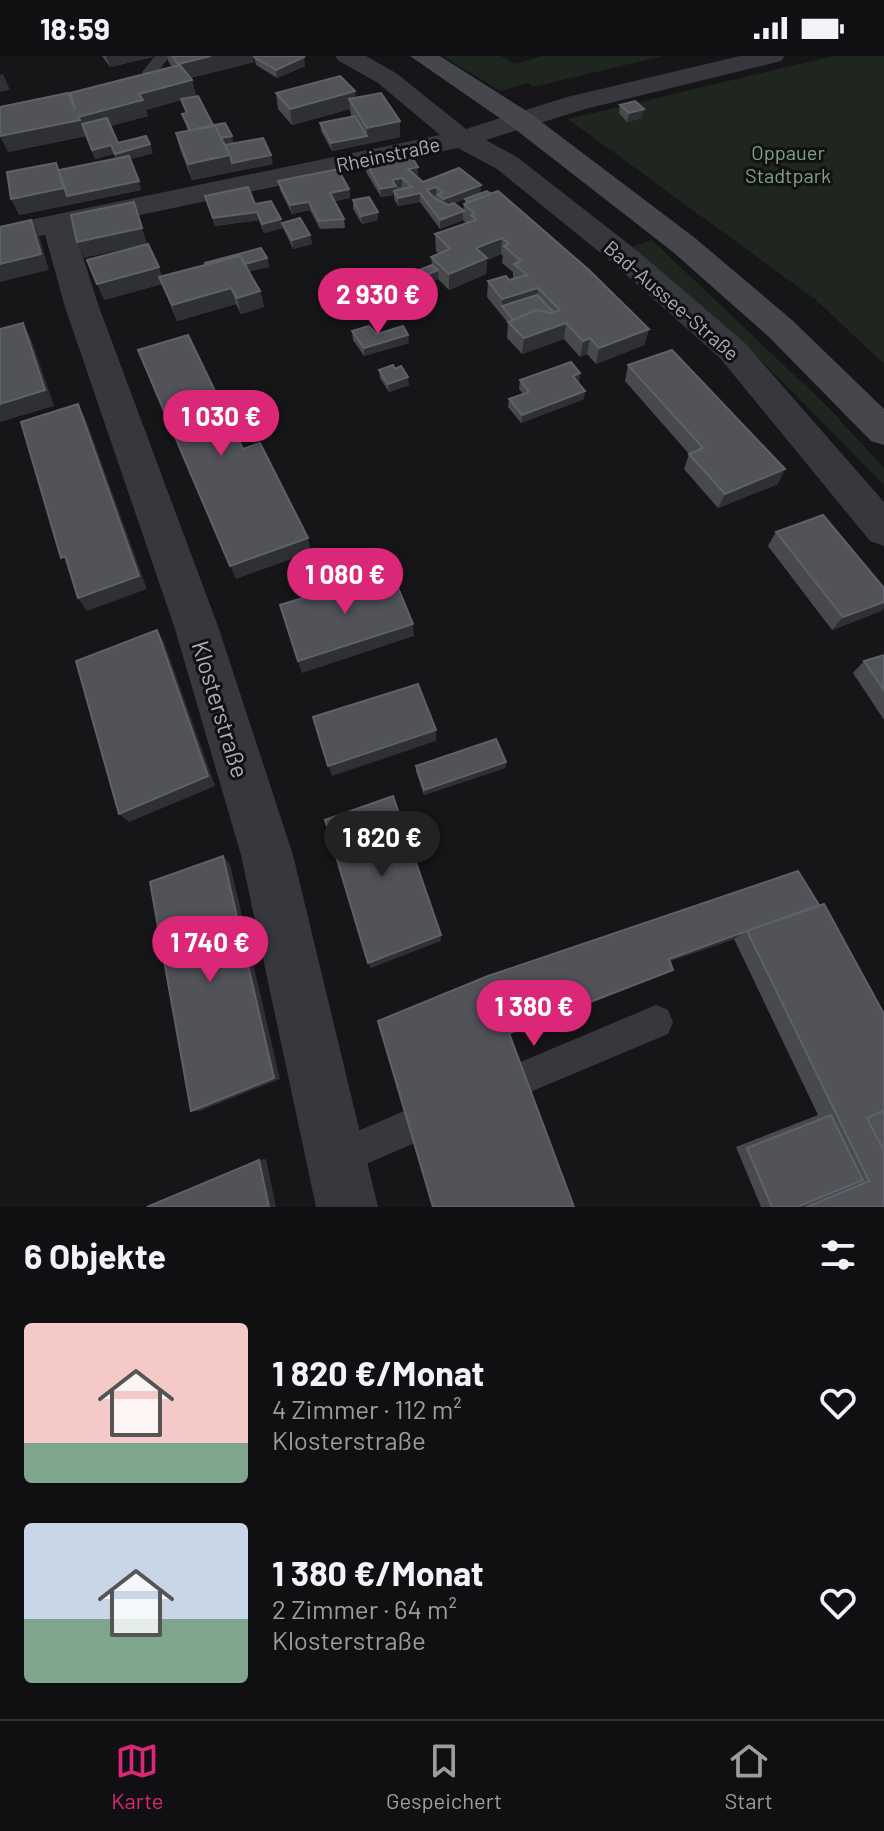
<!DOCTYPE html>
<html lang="de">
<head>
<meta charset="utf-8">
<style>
	body { margin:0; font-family:Barlow,sans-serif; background:#1e1e20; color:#f1f3f6; height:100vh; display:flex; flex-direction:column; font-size:30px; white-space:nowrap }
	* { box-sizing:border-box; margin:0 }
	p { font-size:26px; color:#9c9d9f }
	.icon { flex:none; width:44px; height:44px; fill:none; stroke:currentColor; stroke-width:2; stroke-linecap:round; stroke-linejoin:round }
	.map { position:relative; height:1151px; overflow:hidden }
	.side { display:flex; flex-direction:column; background:#101012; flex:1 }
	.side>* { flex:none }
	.price { position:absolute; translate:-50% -68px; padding:0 18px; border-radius:28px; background:#db2777; color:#fff; font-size:26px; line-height:52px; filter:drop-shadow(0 2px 4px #0008) }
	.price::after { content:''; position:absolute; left:50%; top:48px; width:24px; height:18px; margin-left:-12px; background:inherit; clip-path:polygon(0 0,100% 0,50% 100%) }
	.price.active { background:#222; color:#fff }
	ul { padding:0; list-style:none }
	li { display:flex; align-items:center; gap:24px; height:200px; padding:0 24px }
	li span { display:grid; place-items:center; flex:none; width:224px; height:160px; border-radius:8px; color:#555 }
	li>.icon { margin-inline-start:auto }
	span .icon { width:96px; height:96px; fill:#fffc; stroke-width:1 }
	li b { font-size:34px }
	h2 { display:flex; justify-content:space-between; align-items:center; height:96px; padding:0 24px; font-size:34px }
	.status { display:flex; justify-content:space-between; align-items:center; height:56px; padding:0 40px; background:#101012; direction:ltr }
	.status svg { height:22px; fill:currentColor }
	.tabs { display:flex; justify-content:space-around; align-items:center; height:112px; border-top:2px solid #303032; background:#101012; font-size:22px; color:#9c9d9f }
	.tabs a { display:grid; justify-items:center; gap:4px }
	.tabs .active { color:#db2777 }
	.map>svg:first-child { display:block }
	.green { fill:#1e261f }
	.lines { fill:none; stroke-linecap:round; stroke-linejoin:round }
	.lane { fill:#37383d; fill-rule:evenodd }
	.street { fill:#37383d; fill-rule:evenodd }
	.secondary { fill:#45474d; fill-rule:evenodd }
	.wall { fill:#47494d; fill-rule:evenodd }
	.shaded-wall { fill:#2f3033 }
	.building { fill:#525359; stroke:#5f6168; stroke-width:2 }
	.labels { text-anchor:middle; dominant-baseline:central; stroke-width:6; stroke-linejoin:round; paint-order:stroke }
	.far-park-label { font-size:20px; fill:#7fa381; stroke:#111113 }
	.far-street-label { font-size:20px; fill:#a8adb8; stroke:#111113 }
	.street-label { font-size:24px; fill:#a8adb8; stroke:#111113 }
</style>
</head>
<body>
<div class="status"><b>18:59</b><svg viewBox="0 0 49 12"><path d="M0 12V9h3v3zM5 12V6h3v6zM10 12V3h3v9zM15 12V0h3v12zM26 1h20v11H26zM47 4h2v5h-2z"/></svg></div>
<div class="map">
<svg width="884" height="1151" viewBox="0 0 884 1151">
	<rect width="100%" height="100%" fill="#161618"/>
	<g class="green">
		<polygon points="443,0 501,0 514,8 543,0 663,0 533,31 528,27 500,35"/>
		<polygon points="833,0 884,0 884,308 816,244 568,63"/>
		<polygon points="652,184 828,351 884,412 884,429 739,282 628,192"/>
	</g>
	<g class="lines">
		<g class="lane">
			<polygon points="155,0 170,0 155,19 145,19 142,16"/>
			<polygon points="656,949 668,954 673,966 668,978 523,1039 511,1034 506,1022 511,1010"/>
			<polygon points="411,1052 424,1057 429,1070 424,1083 336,1121 323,1116 318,1103 323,1090"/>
		</g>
		<polygon class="street" points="335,0 366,0 396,17 466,73 567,41 740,0 785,0 781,5 585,53 486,84 517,101 635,193 744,286 884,446 884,490 870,485 720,302 613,207 497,113 458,92 74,173 99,251 219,573 293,799 378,1151 316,1151 241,799 175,573 65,251 45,179 0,188 0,170 440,79 378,27 339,5"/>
		<polygon class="secondary" points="410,0 440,0 531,58 695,182 792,264 884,353 884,389 871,385 768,280 673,196 511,70"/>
	</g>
	<g class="wall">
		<polygon points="102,0 153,0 153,1 110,11"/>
		<polygon points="167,0 252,0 254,6 190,22 192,24 196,40 213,70 234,88 273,108 192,124 180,93 176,77 188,75 182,58 186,57 181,44 146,54 148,60 110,70 118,87 153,97 130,103 141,134 19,159 56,107 59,114 116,103 114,98 95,103 85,77 86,80 8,96 75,53 172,11 168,5"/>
		<polygon points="254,1 305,10 277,22 256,9"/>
		<polygon points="276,37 356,42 400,65 400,81 332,95 321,75 320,67 351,60 350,53 292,69 278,53"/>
		<polygon points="620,49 642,62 627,66 619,57"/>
		<path d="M 366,107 L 418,120 L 416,120 L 423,126 L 481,129 L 480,137 L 649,273 L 644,289 L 596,308 L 587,298 L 580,301 L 564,283 L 522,298 L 507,282 L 508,267 L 487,241 L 488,225 L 513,223 L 513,216 L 502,207 L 503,200 L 501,198 L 487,204 L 486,218 L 449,234 L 438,223 L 420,230 L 414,224 L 414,216 L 432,209 L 431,201 L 439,198 L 436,195 L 435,178 L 467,168 L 463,164 L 440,173 L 420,146 L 398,150 L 394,143 L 394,139 L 381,141 L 366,116 ZM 465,143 L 465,147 L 464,148 L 463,155 L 455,147 Z"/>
		<polygon points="278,125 349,133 350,142 334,145 344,163 345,172 320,173 310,154 292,158 280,134"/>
		<polygon points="205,140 255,148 282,167 310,179 312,188 293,193 283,172 264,177 259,164 215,170"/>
		<polygon points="353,144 378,156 378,164 362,168 353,153"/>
		<polygon points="267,202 269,211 249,215 260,235 264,251 241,258 236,248 177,265 162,228 104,244 162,221"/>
		<polygon points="352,275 377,278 409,287 364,300 353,284"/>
		<polygon points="628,309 778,428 718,452 684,413 689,398 625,325"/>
		<polygon points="395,313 409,329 389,336 380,322 379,314"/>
		<polygon points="580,317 579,325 578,326 584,343 521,367 508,351 509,343 523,338 519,333 520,324"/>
		<polygon points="776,476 884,532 884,552 881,555 832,574 768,490"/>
		<polygon points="884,599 884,664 853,617 864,605"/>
		<polygon points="506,706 505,712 424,739 416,715 416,710"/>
		<polygon points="798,815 884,1151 761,1151 736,1091 818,1059 734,883 670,905 666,918 378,965"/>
	</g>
	<g class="shaded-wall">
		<polygon points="106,0 153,0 153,1 110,11"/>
		<polygon points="211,0 252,0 254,6 182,24 178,8"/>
		<polygon points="304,1 305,10 277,22 276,14"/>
		<polygon points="3,18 10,34 0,36 0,19"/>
		<polygon points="192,24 196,40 146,54 148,60 84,77 86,80 8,96 0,80 78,61 139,38"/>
		<polygon points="355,35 357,51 349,43 350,53 292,69 290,53"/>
		<polygon points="644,53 642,62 627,66 629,57"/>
		<polygon points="400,65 400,81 332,95 331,87 367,80 367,72"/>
		<polygon points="232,80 234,88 222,91 220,82"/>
		<polygon points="150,88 153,97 118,106 115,98"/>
		<polygon points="111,89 114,98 95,103 92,94"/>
		<polygon points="230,99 271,99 273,108 192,124 188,108"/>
		<polygon points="56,107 63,123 139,125 141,134 19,159 11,143"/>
		<polygon points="418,111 418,120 408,122 408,113"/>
		<polygon points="402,122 402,131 396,132 396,138 394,135 394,139 381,141 380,133 392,124"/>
		<polygon points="481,129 480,137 444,152 444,143"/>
		<polygon points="436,131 436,139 428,143 427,134"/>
		<polygon points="349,133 350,142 331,146 330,137"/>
		<polygon points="420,137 420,146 398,150 398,142"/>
		<polygon points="134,146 147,188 84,202 77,186"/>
		<polygon points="309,146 310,154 292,158 290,149"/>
		<polygon points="463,155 463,164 440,173 440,164"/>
		<polygon points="257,156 259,164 215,170 213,162"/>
		<polygon points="378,156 378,164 362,168 361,160"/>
		<polygon points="281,163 283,172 264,177 262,168"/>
		<polygon points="31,164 39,180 49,214 0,226 0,208"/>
		<polygon points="310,179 312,188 293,193 292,184"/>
		<polygon points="502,182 501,198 487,204 486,218 449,234 449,218 476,192"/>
		<polygon points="267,202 269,211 213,224 210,216"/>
		<polygon points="159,211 164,227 159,221 162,228 104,244 97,228"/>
		<polygon points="438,214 438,223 420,230 420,222"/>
		<polygon points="231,232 236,248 177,265 172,249"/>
		<polygon points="538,232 536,248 502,250 502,243"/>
		<polygon points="260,235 264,251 241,258 237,242"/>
		<polygon points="23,267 31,283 54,350 0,366 0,348"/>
		<polygon points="566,267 564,283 522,298 524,282"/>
		<polygon points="649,273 644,289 596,308 599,292"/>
		<polygon points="408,279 409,287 364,300 364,292"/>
		<polygon points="590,282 587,298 580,301 583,285"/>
		<polygon points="580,317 579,325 571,328 573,320"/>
		<polygon points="408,321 409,329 389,336 388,328"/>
		<polygon points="585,335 584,343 521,367 522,359"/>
		<polygon points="78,348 86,364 147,533 87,555 78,542"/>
		<polygon points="785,413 778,428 718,452 725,438"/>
		<polygon points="308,482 311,496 236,523 230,510"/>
		<polygon points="884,546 884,552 881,555 832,574 843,561"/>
		<polygon points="413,568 414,580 302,617 298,605"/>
		<polygon points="157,574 164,586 215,730 129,766 119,758"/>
		<polygon points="436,674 436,685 332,720 328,710"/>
		<polygon points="506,706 505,712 424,739 424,734"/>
		<polygon points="223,800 230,808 280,1023 200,1055 191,1055"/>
		<polygon points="743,877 734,883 662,908 669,903"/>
		<polygon points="441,879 441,885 371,912 368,907"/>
		<polygon points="673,914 666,918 507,980 509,977"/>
		<polygon points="266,1103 276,1151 269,1151 259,1104"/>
	</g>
	<g class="building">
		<polygon points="172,0 211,0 178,8"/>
		<polygon points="256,0 302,0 304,1 276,14 254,1"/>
		<polygon points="180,9 192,24 139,38 143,44 78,61 80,64 0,80 0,51 68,37 75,53 70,37"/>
		<polygon points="340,20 355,35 290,53 276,37"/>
		<polygon points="381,37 400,65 367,72 349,43"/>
		<polygon points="198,40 213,69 190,74 182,58 187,57 181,43"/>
		<polygon points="635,45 644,53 629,57 620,49"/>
		<polygon points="355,60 367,80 331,87 320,67"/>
		<polygon points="107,62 118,87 146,80 150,88 115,98 111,89 92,94 82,68"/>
		<polygon points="225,67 232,80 221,82 215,70 213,70 213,69"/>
		<polygon points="215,70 230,99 188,108 176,77"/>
		<polygon points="263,82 271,99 232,107 230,99 225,89"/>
		<polygon points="410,98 418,111 408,113 423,126 459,112 481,129 444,143 438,139 443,136 436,131 427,134 434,142 448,149 454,147 464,155 440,164 420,137 398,142 394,135 412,131 402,122 392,124 396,130 380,133 366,107"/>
		<polygon points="129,100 139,125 67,140 59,114"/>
		<polygon points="56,107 64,132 11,143 7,116"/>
		<polygon points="338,113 349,133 330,137 344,163 319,165 309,146 290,149 278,125"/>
		<polygon points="248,131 255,148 271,145 281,163 262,168 257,156 213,162 205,140"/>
		<polygon points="487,135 491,138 468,146 465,143"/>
		<polygon points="498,135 589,214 649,273 599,292 590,282 583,285 566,267 524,282 508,266 536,254 551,257 560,254 538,232 502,243 488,225 506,220 509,224 527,219 514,208 521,205 504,190 509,188 502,182 476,192 487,202 449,218 431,201 450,193 435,178 476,164 471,159 475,158 464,148"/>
		<polygon points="369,141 378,156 361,160 353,144"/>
		<polygon points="134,146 142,172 77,186 71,159"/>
		<polygon points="300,162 310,179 292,184 282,167"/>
		<polygon points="31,164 41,198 0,208 0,171"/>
		<polygon points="148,188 159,211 97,228 87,204"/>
		<polygon points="261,192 267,202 245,208 240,200 206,209 205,207"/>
		<polygon points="240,200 260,235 237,242 231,232 172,249 159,221"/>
		<polygon points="432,209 438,214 420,222 414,216"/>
		<polygon points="537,239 554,257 551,257 536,254 513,264 502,250"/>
		<polygon points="23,267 45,334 0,348 0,273"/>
		<polygon points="369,270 377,278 403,270 408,279 364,292 352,275"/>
		<polygon points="188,279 243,393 260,387 308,482 230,510 138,294"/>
		<polygon points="672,294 785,413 725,438 689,398 703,392 628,309"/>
		<polygon points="571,306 580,317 573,320 585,335 522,359 509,343 529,336 520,324"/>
		<polygon points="393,309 395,313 401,310 408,321 388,328 379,314"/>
		<polygon points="78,348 139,520 78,542 65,500 61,502 21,366"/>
		<polygon points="823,459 884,532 884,546 843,561 776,476"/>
		<polygon points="391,515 413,568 298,605 280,549"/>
		<polygon points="157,574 208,720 119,758 76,605"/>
		<polygon points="884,599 884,634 864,605"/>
		<polygon points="418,628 436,674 328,710 313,661"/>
		<polygon points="496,683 506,706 424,734 416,710"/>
		<polygon points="393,740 441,879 368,907 325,764"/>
		<polygon points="223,800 274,1022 191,1055 150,826"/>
		<polygon points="798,815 819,849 669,903 673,914 509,977 574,1151 433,1151 378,965 488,920"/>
		<polygon points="824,848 884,958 884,1055 867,1062 884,1095 884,1151 807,1151 869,1125 747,875"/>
		<polygon points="884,1055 884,1095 867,1062"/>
		<polygon points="831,1059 863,1124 797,1151 772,1151 747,1092"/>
		<polygon points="259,1104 269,1151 147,1151"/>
	</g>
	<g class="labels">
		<g class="far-park-label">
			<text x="788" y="96">Oppauer<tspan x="788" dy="23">Stadtpark</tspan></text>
		</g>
		<g class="far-street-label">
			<text transform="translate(388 98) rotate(-12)">Rheinstraße</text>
			<text transform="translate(672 244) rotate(41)">Bad-Aussee-Straße</text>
		</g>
		<g class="street-label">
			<text transform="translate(221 653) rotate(73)">Klosterstraße</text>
		</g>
	</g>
</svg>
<b class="price" style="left:378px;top:280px">2 930 €</b>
<b class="price" style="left:221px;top:402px">1 030 €</b>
<b class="price" style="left:345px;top:560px">1 080 €</b>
<b class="price active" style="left:382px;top:823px">1 820 €</b>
<b class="price" style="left:210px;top:928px">1 740 €</b>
<b class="price" style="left:534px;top:992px">1 380 €</b>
</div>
<section class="side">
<h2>6 Objekte<svg class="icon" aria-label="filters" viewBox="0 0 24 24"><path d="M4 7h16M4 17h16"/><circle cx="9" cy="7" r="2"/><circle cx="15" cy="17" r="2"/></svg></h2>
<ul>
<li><span style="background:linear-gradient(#f6c9c9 75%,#7fa58c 0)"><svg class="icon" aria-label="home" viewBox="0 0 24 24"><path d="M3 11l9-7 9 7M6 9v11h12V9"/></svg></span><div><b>1 820 €/Monat</b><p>4 Zimmer · 112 m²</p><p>Klosterstraße</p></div><svg class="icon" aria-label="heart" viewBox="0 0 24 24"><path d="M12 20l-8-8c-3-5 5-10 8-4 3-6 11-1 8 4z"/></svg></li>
<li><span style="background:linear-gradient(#c9d6e8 60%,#7fa58c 0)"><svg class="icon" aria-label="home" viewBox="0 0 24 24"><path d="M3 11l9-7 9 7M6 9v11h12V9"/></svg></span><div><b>1 380 €/Monat</b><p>2 Zimmer · 64 m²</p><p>Klosterstraße</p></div><svg class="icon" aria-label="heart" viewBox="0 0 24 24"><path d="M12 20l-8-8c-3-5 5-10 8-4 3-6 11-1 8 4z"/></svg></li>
</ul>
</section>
<nav class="tabs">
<a class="active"><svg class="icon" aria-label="map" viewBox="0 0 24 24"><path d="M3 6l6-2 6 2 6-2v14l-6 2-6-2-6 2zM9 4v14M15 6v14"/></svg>Karte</a>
<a><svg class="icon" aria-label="saved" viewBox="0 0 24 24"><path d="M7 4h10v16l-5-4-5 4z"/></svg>Gespeichert</a>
<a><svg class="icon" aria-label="home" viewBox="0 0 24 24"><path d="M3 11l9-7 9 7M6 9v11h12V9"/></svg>Start</a>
</nav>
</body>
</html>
